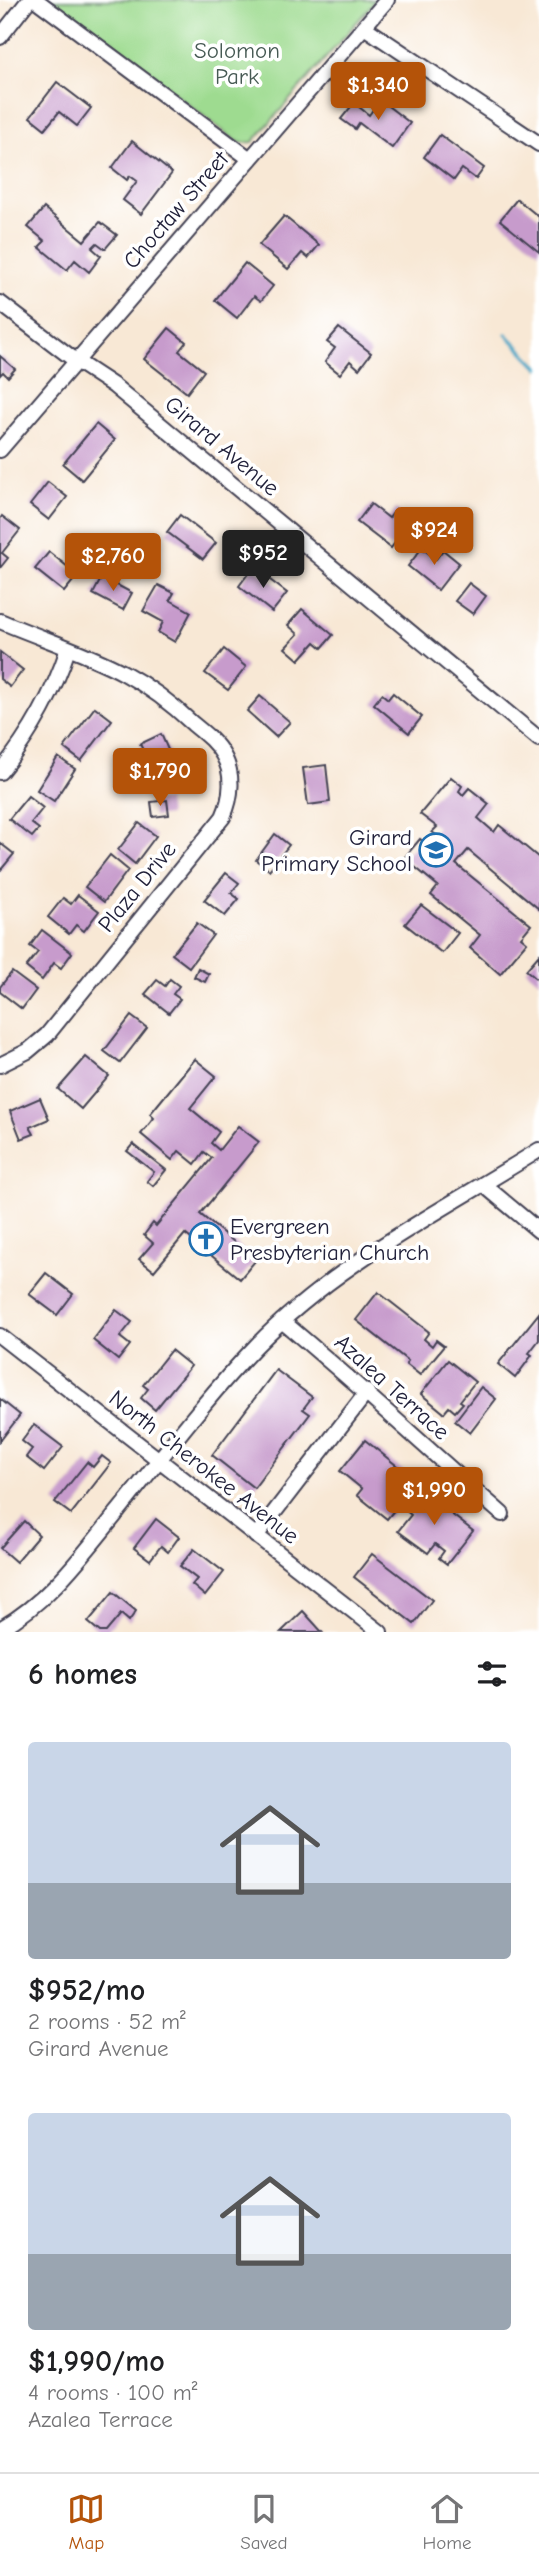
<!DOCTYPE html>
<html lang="en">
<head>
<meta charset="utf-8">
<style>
	body { margin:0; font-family:"Comic Neue",sans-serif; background:#f2f2f2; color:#202124; height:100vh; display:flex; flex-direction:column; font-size:26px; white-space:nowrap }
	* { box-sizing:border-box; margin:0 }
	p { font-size:23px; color:#757577 }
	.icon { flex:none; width:38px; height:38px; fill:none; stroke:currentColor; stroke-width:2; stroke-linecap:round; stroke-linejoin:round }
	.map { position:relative; height:1632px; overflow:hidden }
	.details { display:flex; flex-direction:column; background:#fff; flex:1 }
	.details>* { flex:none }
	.price { position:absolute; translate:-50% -60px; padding:0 16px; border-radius:7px; background:#b45309; color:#fff; font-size:23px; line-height:46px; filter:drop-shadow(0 2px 4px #0008) }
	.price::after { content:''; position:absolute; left:50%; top:42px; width:21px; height:16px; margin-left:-10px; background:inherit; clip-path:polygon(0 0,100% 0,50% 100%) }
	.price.active { background:#222; color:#fff }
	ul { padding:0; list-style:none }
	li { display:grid; align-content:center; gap:14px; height:371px; padding:0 28px }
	li span { display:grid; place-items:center; height:217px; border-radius:7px; color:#555 }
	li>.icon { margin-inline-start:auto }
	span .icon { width:126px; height:126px; fill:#fffc; stroke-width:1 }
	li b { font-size:30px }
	h2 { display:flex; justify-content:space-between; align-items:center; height:84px; padding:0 28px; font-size:30px }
	.tabs { display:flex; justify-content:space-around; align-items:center; height:98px; border-top:2px solid #e0e0e0; background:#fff; font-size:19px; color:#757577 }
	.tabs a { display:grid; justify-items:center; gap:4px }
	.tabs .active { color:#b45309 }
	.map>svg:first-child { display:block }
	.green { fill:#9edb90; stroke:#607e66; stroke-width:2 }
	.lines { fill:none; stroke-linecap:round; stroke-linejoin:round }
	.stream { stroke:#49a7c8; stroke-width:3.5 }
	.building { fill:#c79bcc }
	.minor-casing { stroke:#424052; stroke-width:18 }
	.minor { stroke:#fff; stroke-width:14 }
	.labels { text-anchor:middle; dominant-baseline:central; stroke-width:7; stroke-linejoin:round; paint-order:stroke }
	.park-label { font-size:23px; fill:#475a54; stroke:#fff }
	.street-label { font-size:23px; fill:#22223b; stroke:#fff }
	.poi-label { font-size:23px; fill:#22223b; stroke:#fff; text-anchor:end }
</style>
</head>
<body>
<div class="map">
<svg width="539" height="1632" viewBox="0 0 539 1632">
	<rect width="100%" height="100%" fill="#fff"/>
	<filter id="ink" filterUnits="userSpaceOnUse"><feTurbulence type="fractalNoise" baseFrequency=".0143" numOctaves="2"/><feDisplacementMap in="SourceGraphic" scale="14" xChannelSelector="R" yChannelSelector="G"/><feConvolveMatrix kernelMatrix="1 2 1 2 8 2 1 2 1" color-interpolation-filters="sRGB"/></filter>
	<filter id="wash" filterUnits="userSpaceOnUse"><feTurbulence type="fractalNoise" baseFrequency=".00686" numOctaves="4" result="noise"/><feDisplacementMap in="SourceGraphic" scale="28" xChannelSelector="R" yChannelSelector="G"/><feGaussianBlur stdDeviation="1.57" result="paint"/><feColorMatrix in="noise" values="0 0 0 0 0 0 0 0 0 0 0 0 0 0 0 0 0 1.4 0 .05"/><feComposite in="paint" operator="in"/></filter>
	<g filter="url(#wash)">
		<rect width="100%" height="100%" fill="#f8e8d5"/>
		<polygon class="green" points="52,0 376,0 253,142 241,143 235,140"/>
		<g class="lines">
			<polyline class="stream" points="506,334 539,368"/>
		</g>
		<g id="blocks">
			<g class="building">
				<polygon points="57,82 91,108 77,126 59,112 45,129 30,117"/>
				<polygon points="380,100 410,123 392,148 359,123 355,129 341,119 354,103 369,115"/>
				<polygon points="440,135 484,168 476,179 462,169 454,180 424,157"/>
				<polygon points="132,141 172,173 141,214 123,200 137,181 130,176 127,180 112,168"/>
				<polygon points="517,199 539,217 539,252 500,220"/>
				<polygon points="44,208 84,241 100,222 117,235 105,249 97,243 92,248 101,256 89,272 75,260 67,270 39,247 45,241 28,227"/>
				<polygon points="284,216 319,245 308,258 302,253 288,269 259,245"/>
				<polygon points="245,263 273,286 261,301 254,296 237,318 215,300"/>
				<polygon points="169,328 186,342 179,351 204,371 187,393 144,359"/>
				<polygon points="339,328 371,353 359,369 350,361 340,374 325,362 335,348 327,342"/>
				<polygon points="0,356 15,369 8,377 3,372 0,375"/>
				<polygon points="96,424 115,440 82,480 63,464"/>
				<polygon points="48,482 67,497 49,520 30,505"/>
				<polygon points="371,504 389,518 396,509 411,521 391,548 357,522"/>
				<polygon points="180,515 216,543 203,559 167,532"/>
				<polygon points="2,516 20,530 2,553 8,558 0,568 0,519"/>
				<polygon points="422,548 436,559 443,550 459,563 438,590 408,566"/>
				<polygon points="49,552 78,575 64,592 35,569"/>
				<polygon points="253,567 287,593 272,612 239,586"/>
				<polygon points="102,577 132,593 123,610 93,594"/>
				<polygon points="469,583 486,596 473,614 455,601"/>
				<polygon points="158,585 174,593 170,600 191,612 175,642 158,632 163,622 143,611"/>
				<polygon points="302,609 333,635 322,648 315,642 299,660 285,648 298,634 288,625"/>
				<polygon points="224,649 246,667 228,690 205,673"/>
				<polygon points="0,652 23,670 10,687 0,679"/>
				<polygon points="393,693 422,717 409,733 374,704 382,694 388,699"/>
				<polygon points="260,696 290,722 276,737 247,711"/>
				<polygon points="95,707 112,720 81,761 64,748"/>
				<polygon points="161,734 177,770 157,780 140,744"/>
				<polygon points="58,757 75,769 54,801 37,790"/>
				<polygon points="326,765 330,802 308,805 303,768"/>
				<polygon points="451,777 462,786 459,791 463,795 469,788 489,804 478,818 494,832 499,825 539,858 539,909 468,850 456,864 531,925 521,937 527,942 500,974 470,948 480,935 431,895 438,886 404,858 420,839 435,851 443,840 432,832 437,827 420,814"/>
				<polygon points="28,796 43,808 31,823 39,829 32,837 9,819"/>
				<polygon points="167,800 169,815 153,817 151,802"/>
				<polygon points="139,823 156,836 135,864 118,850"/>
				<polygon points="275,834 289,845 269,870 256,860"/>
				<polygon points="0,843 14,854 0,871"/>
				<polygon points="110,855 128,870 104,902 85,887"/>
				<polygon points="226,873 239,883 231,893 239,899 225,916 204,900"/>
				<polygon points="78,895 99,911 84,931 76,925 69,934 48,917 63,898 71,904"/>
				<polygon points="421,905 458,933 442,953 405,924"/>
				<polygon points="197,923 213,935 189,967 172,954"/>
				<polygon points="42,930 72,953 61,968 54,963 42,980 26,967 38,952 30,946"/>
				<polygon points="539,955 539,981 526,970"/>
				<polygon points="198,968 209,974 205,982 194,977"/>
				<polygon points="12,972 36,990 22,1009 0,992 0,987"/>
				<polygon points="170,979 179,986 173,994 180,999 169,1013 145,994 157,980 165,986"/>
				<polygon points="131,1016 147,1028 120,1063 104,1051"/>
				<polygon points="86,1057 109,1076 81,1109 58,1089"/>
				<polygon points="195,1059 216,1076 190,1108 219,1132 211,1143 219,1150 238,1126 259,1142 200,1214 256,1260 240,1279 185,1234 154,1271 139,1259 153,1243 144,1235 153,1223 156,1226 212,1158 204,1152 195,1164 179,1151 172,1160 141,1134 154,1118 150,1114"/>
				<polygon points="40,1098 49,1119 30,1127 34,1134 21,1139 10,1111"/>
				<polygon points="133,1144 166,1170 153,1186 147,1181 154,1172 127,1151"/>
				<polygon points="46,1273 73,1294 57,1315 29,1294"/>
				<polygon points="378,1292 429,1332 424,1339 432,1346 436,1340 444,1346 420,1375 406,1364 408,1361 356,1320"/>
				<polygon points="116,1310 132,1322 120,1337 130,1345 118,1360 93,1340"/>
				<polygon points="539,1313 539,1340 529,1353 532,1355 515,1378 498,1364"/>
				<polygon points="171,1350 191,1366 155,1410 141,1398 148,1389 143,1385"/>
				<polygon points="448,1360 475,1382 460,1401 463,1403 455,1412 449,1407 444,1413 421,1394"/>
				<polygon points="276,1370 312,1397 303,1409 310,1414 254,1488 212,1455"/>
				<polygon points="481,1387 496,1399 470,1433 455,1421"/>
				<polygon points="0,1399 20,1415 0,1441"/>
				<polygon points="34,1425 63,1447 44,1471 26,1457 32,1449 22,1441"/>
				<polygon points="365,1440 417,1482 387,1519 357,1495 362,1489 340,1471"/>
				<polygon points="102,1456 111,1463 71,1514 55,1502 87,1462 93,1467"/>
				<polygon points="419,1489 473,1531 447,1564 439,1558 444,1551 435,1544 428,1553 398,1531 411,1515 404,1509"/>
				<polygon points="156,1519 179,1537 168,1552 161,1546 150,1560 134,1548"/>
				<polygon points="24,1521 39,1535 16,1562 0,1548"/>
				<polygon points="194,1549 224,1572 205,1596 192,1585 197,1579 180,1566"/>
				<polygon points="372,1554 432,1600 414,1624 354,1577"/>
				<polygon points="113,1592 136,1611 129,1621 121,1614 106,1632 100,1632 88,1622"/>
				<polygon points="303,1611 322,1632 281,1632"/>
			</g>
		</g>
	</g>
	<g filter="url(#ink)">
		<use href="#blocks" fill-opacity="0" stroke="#424052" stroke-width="2"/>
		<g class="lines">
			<defs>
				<g id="minor">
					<polyline points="36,0 250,159"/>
					<polyline points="364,27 539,144"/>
					<polyline points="0,37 29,0"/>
					<polyline points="0,303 76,361 114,386 539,739"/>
					<polyline points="0,450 387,0"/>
					<path d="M 0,621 C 40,638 87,653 124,673 C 150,687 172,704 193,724 C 204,733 216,742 223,755 C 234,774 232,797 223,817 L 47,1035 L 28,1051 L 0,1065"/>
					<path d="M 0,772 C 30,735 53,695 68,649"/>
					<polyline points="484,1185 539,1231"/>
					<path d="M 282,1321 C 357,1383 428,1450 502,1514"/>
					<polyline points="0,1336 380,1632"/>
					<polyline points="256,1536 367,1392"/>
					<path d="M 0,1629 C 49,1601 81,1557 116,1514 C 162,1457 205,1399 256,1346 C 336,1263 442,1211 539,1150"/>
				</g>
			</defs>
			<use href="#minor" class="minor-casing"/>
			<use href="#minor" class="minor"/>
		</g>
	</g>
	<defs>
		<symbol id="school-ring" viewBox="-11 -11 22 22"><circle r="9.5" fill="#fff" stroke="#1f6fb2" stroke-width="1.5"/><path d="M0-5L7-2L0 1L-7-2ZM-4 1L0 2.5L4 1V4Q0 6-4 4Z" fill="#1f6fb2"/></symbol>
		<symbol id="church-ring" viewBox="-11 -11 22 22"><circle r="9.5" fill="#fff" stroke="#1f6fb2" stroke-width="1.5"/><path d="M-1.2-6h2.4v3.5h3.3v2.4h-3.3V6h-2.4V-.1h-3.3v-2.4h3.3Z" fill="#1f6fb2"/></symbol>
	</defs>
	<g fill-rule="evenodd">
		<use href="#school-ring" x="417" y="831" width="38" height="38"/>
		<use href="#church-ring" x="187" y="1220" width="38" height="38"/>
	</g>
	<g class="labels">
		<g class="park-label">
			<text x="237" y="50">Solomon<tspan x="237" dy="26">Park</tspan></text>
		</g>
		<g class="street-label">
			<text transform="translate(176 210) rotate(-49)">Choctaw Street</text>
			<text transform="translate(222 446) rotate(40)">Girard Avenue</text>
			<text transform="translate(137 887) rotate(-51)">Plaza Drive</text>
			<text transform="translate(392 1387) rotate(42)">Azalea Terrace</text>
			<text transform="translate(204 1467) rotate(38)">North Cherokee Avenue</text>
		</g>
		<g class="poi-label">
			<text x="412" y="837">Girard<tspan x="412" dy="26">Primary School</tspan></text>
			<text x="230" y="1226" text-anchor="start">Evergreen<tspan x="230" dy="26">Presbyterian Church</tspan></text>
		</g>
	</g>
</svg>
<b class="price" style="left:378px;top:122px">$1,340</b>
<b class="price" style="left:434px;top:567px">$924</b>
<b class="price active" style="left:263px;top:590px">$952</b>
<b class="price" style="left:113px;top:593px">$2,760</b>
<b class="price" style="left:160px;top:808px">$1,790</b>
<b class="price" style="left:434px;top:1527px">$1,990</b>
</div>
<section class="details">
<h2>6 homes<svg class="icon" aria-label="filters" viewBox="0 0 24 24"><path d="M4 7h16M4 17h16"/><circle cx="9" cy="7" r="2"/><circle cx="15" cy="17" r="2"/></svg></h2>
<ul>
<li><span style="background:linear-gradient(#c9d6e8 65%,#9aa5b1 0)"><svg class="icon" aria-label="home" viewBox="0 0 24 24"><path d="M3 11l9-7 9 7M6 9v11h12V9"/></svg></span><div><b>$952/mo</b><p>2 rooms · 52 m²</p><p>Girard Avenue</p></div></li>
<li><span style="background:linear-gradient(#c9d6e8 65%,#9aa5b1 0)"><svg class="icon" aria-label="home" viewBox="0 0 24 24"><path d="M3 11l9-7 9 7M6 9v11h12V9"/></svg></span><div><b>$1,990/mo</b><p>4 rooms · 100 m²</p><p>Azalea Terrace</p></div></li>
</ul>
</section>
<nav class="tabs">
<a class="active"><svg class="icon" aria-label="map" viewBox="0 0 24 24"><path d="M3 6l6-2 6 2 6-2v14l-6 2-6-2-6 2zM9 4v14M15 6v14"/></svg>Map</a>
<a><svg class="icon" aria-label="saved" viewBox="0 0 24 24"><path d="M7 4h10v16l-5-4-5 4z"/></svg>Saved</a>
<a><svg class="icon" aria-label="home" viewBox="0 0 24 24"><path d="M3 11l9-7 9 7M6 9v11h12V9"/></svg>Home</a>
</nav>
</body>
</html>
